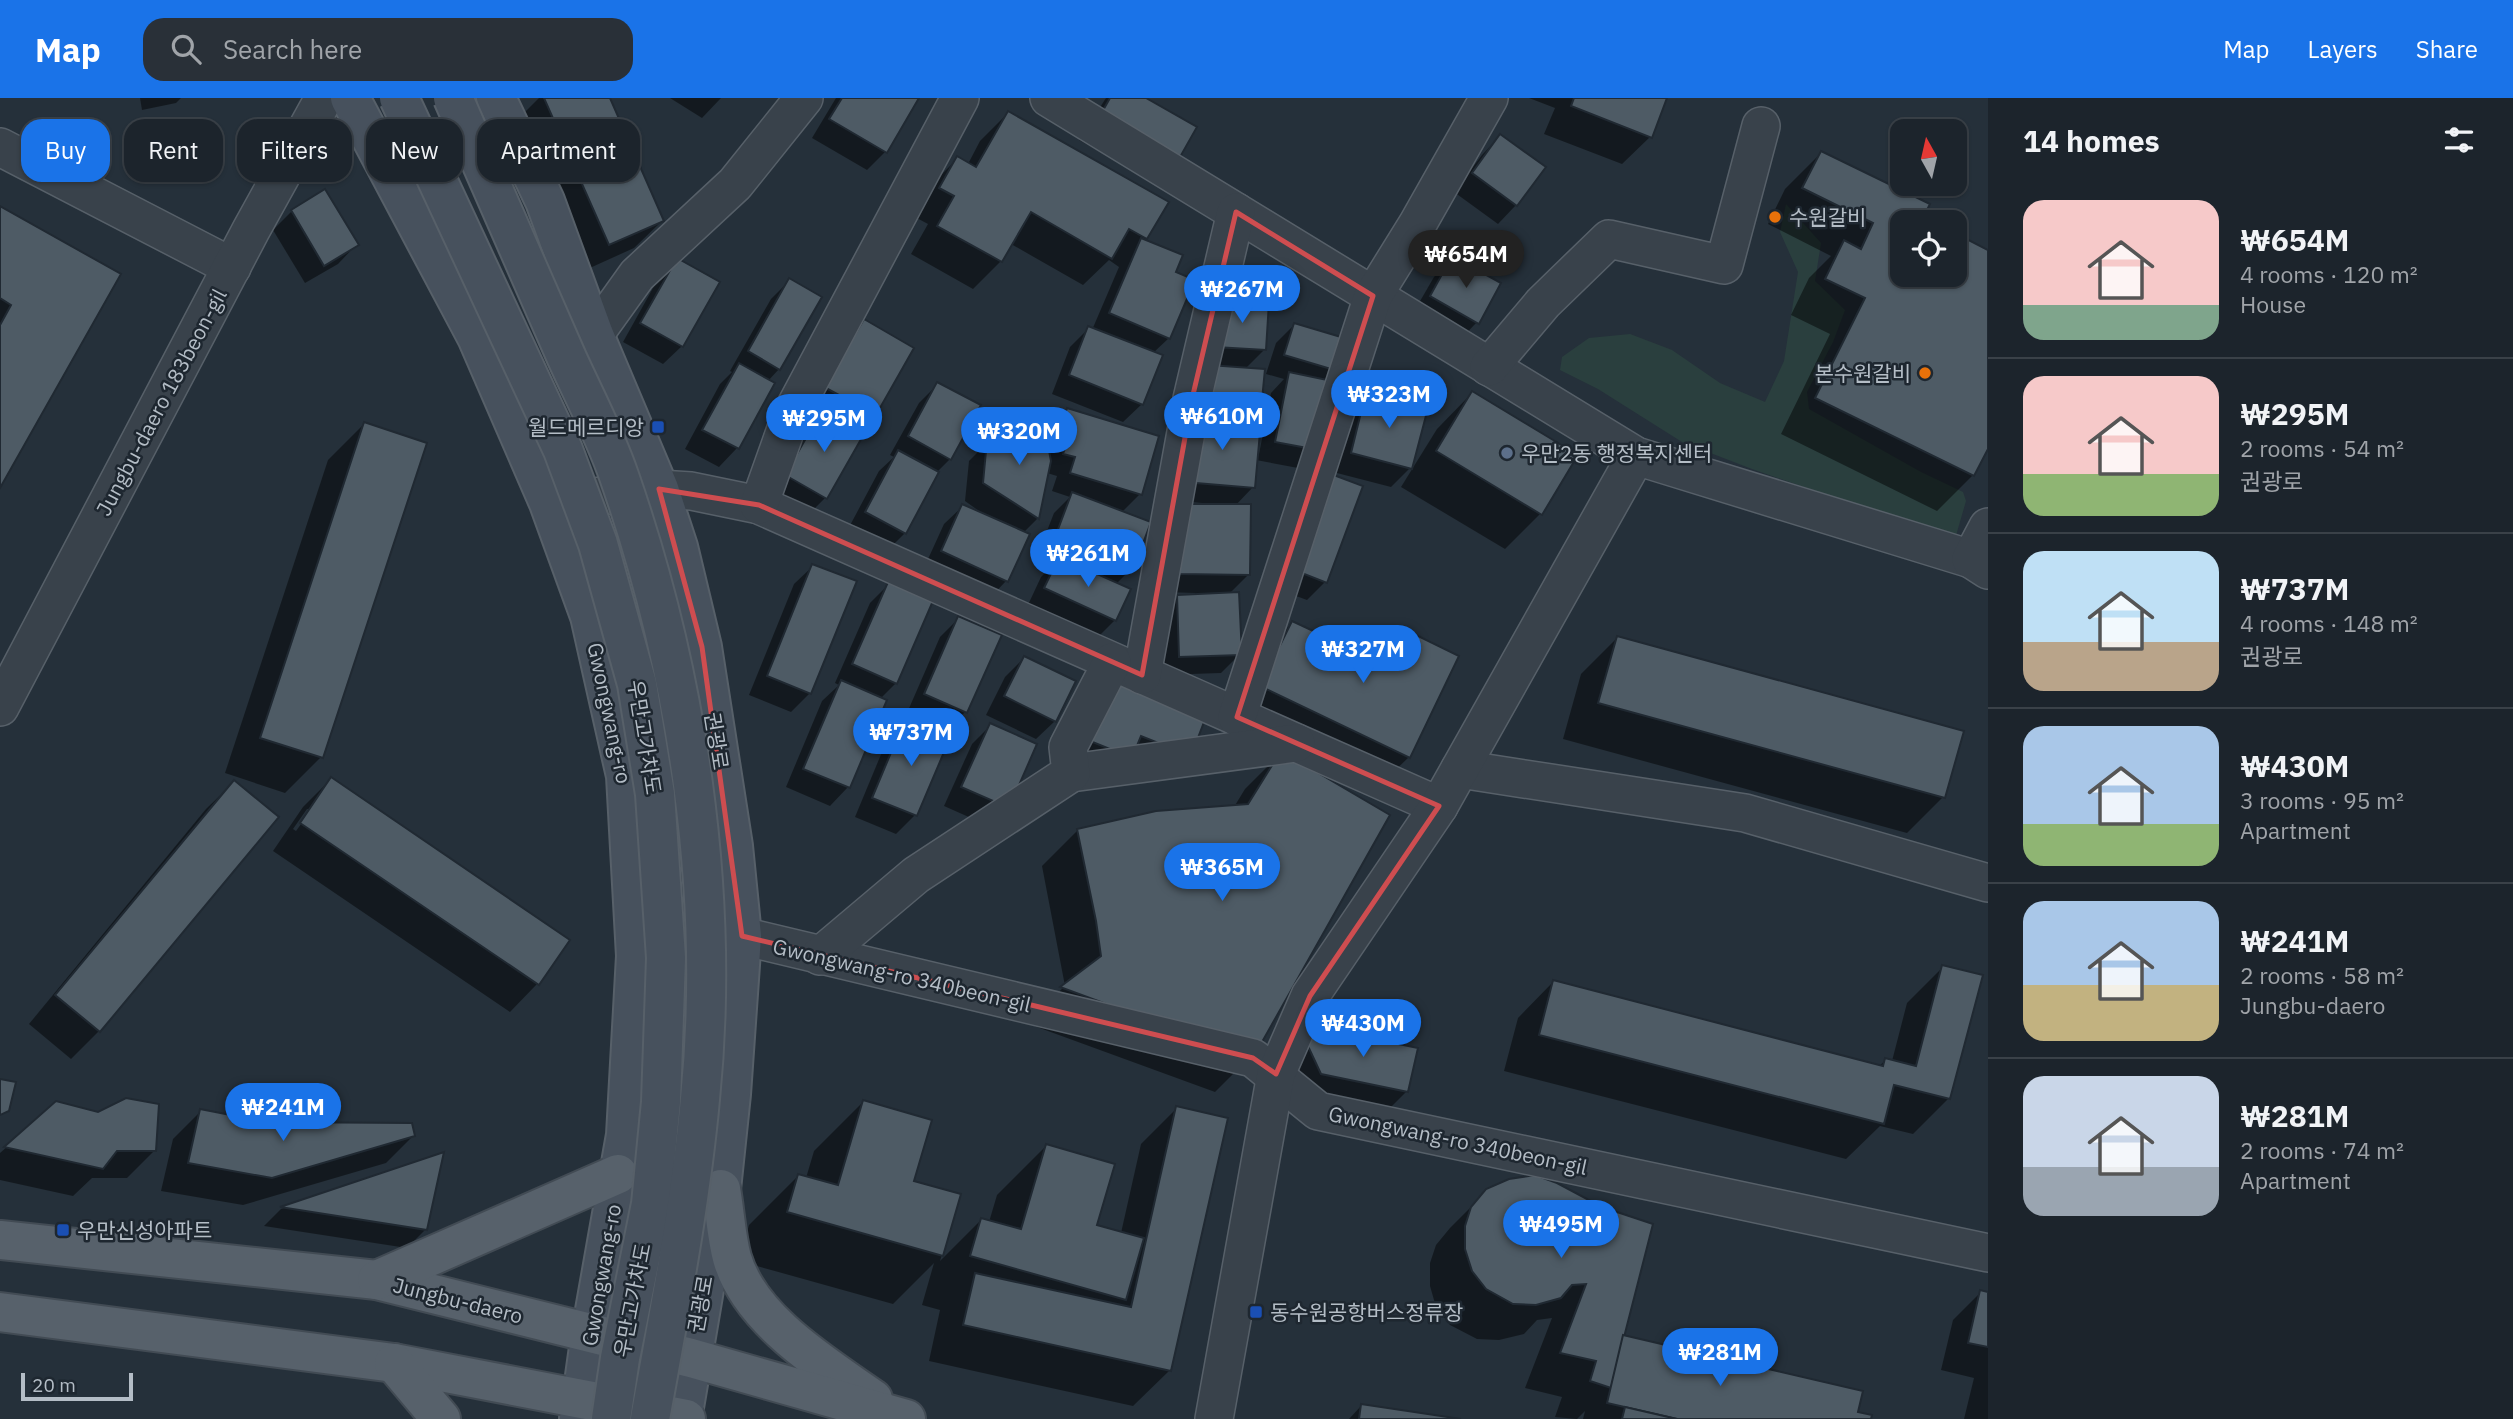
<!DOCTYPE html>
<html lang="en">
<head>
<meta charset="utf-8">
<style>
	body { margin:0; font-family:"IBM Plex Sans","Noto Sans KR",sans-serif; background:#293038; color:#f1f3f6; height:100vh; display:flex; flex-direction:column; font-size:26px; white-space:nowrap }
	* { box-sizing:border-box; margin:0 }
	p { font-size:23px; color:#a0a4a9 }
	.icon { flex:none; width:38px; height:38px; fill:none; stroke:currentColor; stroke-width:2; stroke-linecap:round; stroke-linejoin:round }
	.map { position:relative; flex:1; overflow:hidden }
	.sheet { display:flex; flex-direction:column; background:#1c242c; width:525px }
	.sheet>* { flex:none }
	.banner { position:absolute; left:21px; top:21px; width:665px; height:63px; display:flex; gap:14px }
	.needle { width:46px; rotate:352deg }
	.fabs { position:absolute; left:1890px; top:21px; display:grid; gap:14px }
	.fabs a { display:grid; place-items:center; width:77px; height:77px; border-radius:14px; background:#1c242c; box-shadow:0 2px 5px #0004,0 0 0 2px #3a4148; font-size:35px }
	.scale { position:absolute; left:21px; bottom:18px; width:112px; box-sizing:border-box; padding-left:7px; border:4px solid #b4bdc6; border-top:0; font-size:19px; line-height:24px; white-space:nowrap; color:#b4bdc6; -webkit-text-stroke:5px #1e2730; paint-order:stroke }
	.price { position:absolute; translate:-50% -60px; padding:0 16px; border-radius:24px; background:#1a73e8; color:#fff; font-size:23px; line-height:46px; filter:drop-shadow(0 2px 4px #0008) }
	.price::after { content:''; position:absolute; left:50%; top:42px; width:21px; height:16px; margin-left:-10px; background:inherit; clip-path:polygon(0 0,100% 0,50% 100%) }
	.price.current { background:#222; color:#fff }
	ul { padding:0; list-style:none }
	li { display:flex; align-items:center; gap:21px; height:175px; padding:0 35px }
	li+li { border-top:2px solid #3a4148 }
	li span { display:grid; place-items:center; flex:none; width:196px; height:140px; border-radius:21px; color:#555 }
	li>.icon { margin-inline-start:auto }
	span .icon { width:84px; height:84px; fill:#fffc; stroke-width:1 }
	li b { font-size:30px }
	h2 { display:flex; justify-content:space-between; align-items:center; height:84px; padding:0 35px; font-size:30px }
	.chip { padding:0 24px; border-radius:21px; background:#1c242c; box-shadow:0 2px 5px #0004,0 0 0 2px #3a4148; font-size:24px; line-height:63px }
	.chip.current { background:#1a73e8; color:#fff }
	header { display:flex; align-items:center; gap:42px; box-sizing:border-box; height:98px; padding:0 35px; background:#1a73e8; color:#fff }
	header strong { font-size:33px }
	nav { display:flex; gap:38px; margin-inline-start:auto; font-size:24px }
	.search { width:490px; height:63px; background:#293038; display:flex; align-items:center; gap:18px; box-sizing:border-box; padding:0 24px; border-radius:21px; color:#a0a4a9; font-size:26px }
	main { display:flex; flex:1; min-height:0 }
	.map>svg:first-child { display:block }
	.green { fill:#2a3f3e }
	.shadow { fill:#0007; fill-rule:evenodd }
	.building { fill:#4e5b65; stroke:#202932; stroke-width:2 }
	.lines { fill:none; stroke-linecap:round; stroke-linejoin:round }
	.street-casing { stroke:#576069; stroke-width:40 }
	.secondary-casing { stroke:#576069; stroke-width:42 }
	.primary-casing { stroke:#424b54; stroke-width:42 }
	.street { stroke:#39424b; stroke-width:37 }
	.secondary { stroke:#47515d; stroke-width:38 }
	.primary { stroke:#57616b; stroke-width:38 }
	.secondary-bridge-casing { stroke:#576069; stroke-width:42; stroke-linecap:butt }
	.secondary-bridge { stroke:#47515d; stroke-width:38 }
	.marked { fill:none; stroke:#ce4d50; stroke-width:5; stroke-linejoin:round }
	.food-dot { fill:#e8710a; stroke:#1e2730; stroke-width:2.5 }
	.transit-dot { fill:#1a4fb4; stroke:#1e2730; stroke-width:2.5 }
	.service-dot { fill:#5c6f8a; stroke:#1e2730; stroke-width:2.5 }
	.labels { text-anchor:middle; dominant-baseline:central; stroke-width:5; stroke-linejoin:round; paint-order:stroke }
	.poi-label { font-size:21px; fill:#b4bdc6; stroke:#1e2730; text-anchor:start }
	.street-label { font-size:21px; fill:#b4bdc6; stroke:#1e2730 }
</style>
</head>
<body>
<header>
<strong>Map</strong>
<div class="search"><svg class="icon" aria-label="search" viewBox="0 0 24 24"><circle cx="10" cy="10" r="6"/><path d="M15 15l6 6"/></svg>Search here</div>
<nav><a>Map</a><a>Layers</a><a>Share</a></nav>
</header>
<main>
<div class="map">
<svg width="1988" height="1321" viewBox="0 0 1988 1321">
	<rect width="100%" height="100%" fill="#25303a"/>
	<polygon class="green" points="1786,106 1821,145 1815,183 1845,212 1833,244 1807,294 1809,311 1921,374 1963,394 1966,403 1955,441 1752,371 1682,344 1598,291 1560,272 1562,259 1589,240 1630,236 1672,252 1720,285 1765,304 1784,263 1798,174 1780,134"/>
	<g class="shadow">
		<polygon points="140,0 181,0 176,5 142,12"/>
		<polygon points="539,0 608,0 662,123 634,150 581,174 515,24"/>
		<polygon points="670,0 721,0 702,20"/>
		<polygon points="836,0 917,0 885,54 867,72 812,40"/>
		<polygon points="1106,0 1143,0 1155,85 1079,42"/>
		<polygon points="1529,0 1666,0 1650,39 1622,66 1544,36 1555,10"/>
		<polygon points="1008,15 1146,140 1144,143 1173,175 1169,240 1153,255 1142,306 1123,324 1052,296 1070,249 1089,230 1092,232 1119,169 1109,162 1083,187 1011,146 1001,163 973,191 911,156 928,126 913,118 930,88 958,60 968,66 980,43"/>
		<polygon points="1500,38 1516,107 1498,126 1454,94 1482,57"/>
		<polygon points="1821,55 1928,107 1919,124 1902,124 1902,177 1955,177 1955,137 1988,154 1988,347 1973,377 1937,413 1781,336 1830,236 1791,217 1809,180 1831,158 1768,126 1785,91"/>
		<polygon points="0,110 119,177 0,386"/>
		<polygon points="292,113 356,147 338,166 305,185 273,132"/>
		<polygon points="1452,160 1477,224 1459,243 1412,217 1434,179"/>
		<polygon points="677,163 682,248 663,266 623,244 658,181"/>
		<polygon points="789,183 779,271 768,283 737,350 719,369 685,351 720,286 732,274 730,273 771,201"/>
		<polygon points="1200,222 1264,252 1245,271 1261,302 1239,323 1256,356 1259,356 1271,295 1284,281 1266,276 1276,245 1294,227 1349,243 1317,351 1298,370 1256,362 1253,389 1235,408 1249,476 1228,497 1240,556 1221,575 1161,577 1159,517 1178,499 1195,498 1195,495 1160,494 1202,408 1202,405 1166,402"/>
		<polygon points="864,223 912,250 874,316 857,334 825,400 807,418 767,396 804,333 821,316 807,308 845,242"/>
		<polygon points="938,286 950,361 936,375 905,435 886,454 847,433 879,373 894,359 890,357 919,305"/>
		<polygon points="1472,295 1540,416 1505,451 1401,389 1437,331"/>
		<polygon points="1367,296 1410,370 1391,389 1333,374 1348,315"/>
		<polygon points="1067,312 1140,396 1122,414 1131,471 1116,486 1115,522 1096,541 1027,509 1041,479 1053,467 1036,461 1054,415 1070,399 1052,393 1057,378 1047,375 1038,420 1023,435 1006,483 988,502 923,472 944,426 963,408 978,415 979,413 965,403 969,363 988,344 1045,341 1048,331"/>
		<polygon points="364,326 321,659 285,695 225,675 328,362"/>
		<polygon points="1313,397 1325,484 1307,502 1277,491"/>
		<polygon points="813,468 810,595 791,614 749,597 794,486"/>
		<polygon points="889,486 896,585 880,601 848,689 830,708 786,689 822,603 839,587 835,585 870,505"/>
		<polygon points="959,520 965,614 947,633 907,615 940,539"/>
		<polygon points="1292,525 1379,566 1408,535 1409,659 1381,686 1234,616 1265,553"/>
		<polygon points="1617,540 1943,699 1907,735 1563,641 1581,576"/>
		<polygon points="1024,560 1055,623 1036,641 986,617 1005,579"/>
		<polygon points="1118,576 1189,657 1072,662"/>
		<polygon points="906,623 947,641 915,717 896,736 855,719 887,642"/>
		<polygon points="991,627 1035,647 989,728 944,708 972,646"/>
		<polygon points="1281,655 1251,958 1215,994 1026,925 1065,888 1042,768 1077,733 1234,709 1245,691"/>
		<path d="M 331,681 L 537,886 L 510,914 L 273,753 L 303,709 ZM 307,711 L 312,711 L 296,733 L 293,731 Z"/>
		<polygon points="234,684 99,933 71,961 29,926 206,711"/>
		<polygon points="1943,869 1949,1000 1913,1036 1880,1028 1846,1061 1504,973 1518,920 1553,884 1879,968 1886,962 1892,963 1907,905"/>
		<polygon points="1316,931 1407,993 1388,1012 1303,994 1289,965"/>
		<polygon points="863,1004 912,1084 959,1097 940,1163 981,1122 989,1124 997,1097 1046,1048 1095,1128 1121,1135 1141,1046 1177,1010 1169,1273 1133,1308 929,1263 940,1212 922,1207 934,1165 893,1206 739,1163 749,1127 798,1078 806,1080 814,1053"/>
		<polygon points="57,1005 98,1016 155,1052 127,1080 92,1080 73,1098 0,1082 0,1055"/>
		<polygon points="201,1013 267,1026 413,1038 386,1065 243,1107 161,1093 173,1041"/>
		<polygon points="442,1056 426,1131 407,1150 264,1128 281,1111"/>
		<polygon points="1534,1079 1622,1239 1869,1321 1583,1321 1585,1313 1577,1321 1555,1319 1562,1299 1525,1290 1552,1220 1537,1222 1524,1236 1499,1242 1477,1241 1450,1227 1436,1209 1430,1188 1430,1165 1436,1147 1450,1130 1487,1093"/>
		<polygon points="1981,1194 1988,1196 1988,1321 1964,1321 1974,1280 1941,1272 1953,1222"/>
		<polygon points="1361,1308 1449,1321 1349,1321"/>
	</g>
	<g class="building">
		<polygon points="544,0 610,0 664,123 609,147"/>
		<polygon points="842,0 919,0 887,55 829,21"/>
		<polygon points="1110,0 1146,0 1197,29 1175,68 1097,23"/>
		<polygon points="1574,0 1667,0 1652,40 1571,8"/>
		<polygon points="1008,13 1169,104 1147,141 1129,131 1112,161 1031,114 1002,164 937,128 954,98 939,90 957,58 976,69"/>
		<polygon points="1500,36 1546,69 1517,108 1472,75"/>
		<polygon points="1821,53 1930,106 1921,124 1902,124 1902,177 1955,177 1955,135 1988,152 1988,351 1974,378 1815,300 1865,200 1825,181 1844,142 1861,151 1873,125 1802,90"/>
		<polygon points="325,91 359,147 324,168 291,112"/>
		<polygon points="0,108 121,176 0,390 0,227 11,207 0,200"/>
		<polygon points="1141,140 1183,157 1176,174 1195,182 1170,241 1109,215"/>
		<polygon points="1452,158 1501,185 1479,226 1430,198"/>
		<polygon points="677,160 720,184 683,249 640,225"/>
		<polygon points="789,180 822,199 780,272 748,253"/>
		<polygon points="1218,201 1269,204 1266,252 1215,249"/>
		<polygon points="864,221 914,250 876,317 824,289"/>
		<polygon points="1294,225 1351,242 1341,274 1284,257"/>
		<polygon points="1088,228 1163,257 1143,307 1069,277"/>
		<polygon points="739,265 775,285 739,351 702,332"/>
		<polygon points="1209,267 1265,271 1262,302 1207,298"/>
		<polygon points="1289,274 1332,283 1318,352 1275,344"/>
		<polygon points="937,284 981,307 951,362 908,338"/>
		<polygon points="1472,293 1578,357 1542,417 1436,353"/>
		<polygon points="1366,294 1428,310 1412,371 1351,355"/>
		<polygon points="1067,310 1159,338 1142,397 1070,375 1075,359 1063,356 1069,338 1059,334"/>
		<polygon points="822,312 864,336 827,401 785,377"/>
		<polygon points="1189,318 1261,323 1255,390 1184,384"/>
		<polygon points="364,324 427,345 323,660 260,640"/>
		<polygon points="1044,326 1051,363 1039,421 983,385 987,342"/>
		<polygon points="898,352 939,374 906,436 865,414"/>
		<polygon points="1331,376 1363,388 1327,485 1294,472"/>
		<polygon points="1072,394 1151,424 1133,472 1054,442"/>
		<polygon points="962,406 1030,436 1008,484 941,453"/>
		<polygon points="1179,406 1251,406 1250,477 1178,476"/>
		<polygon points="1059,459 1131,491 1116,523 1044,490"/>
		<polygon points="812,466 857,483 811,596 767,578"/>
		<polygon points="888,484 933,503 897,586 852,566"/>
		<polygon points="1239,494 1242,557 1179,559 1177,497"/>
		<polygon points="958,518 1002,537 967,615 924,596"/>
		<polygon points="1292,523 1390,569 1408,533 1459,558 1410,660 1260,588"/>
		<polygon points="1617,538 1964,633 1945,700 1598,605"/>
		<polygon points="1024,558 1076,583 1056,624 1004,598"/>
		<polygon points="1118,574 1209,611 1191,658 1141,638 1132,660 1090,643"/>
		<polygon points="841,582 887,602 850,690 803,671"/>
		<polygon points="905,621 950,640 917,718 872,700"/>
		<polygon points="990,625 1037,646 1009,710 961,689"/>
		<polygon points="1281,653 1390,717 1253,960 1060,889 1101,858 1096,823 1077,731 1156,713 1248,706"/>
		<polygon points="331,679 570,842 539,887 300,725"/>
		<polygon points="234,682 279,719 100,934 55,897"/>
		<polygon points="1942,867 1983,877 1950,1001 1894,987 1884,1026 1539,937 1553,882 1883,968 1885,960 1916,968"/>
		<polygon points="1316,929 1418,950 1408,994 1321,976 1307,946"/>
		<polygon points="0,981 16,984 9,1013 0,1017"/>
		<polygon points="126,1000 159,1006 156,1053 117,1053 103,1071 4,1049 56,1003 98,1014"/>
		<polygon points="863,1002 932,1022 914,1083 961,1096 943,1158 787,1114 798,1076 838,1087"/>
		<polygon points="1176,1008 1228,1020 1171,1273 963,1227 975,1175 1131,1209"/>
		<polygon points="200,1011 267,1024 412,1025 415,1038 272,1080 188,1065"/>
		<polygon points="1046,1046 1115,1066 1097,1127 1144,1140 1126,1202 970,1158 981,1120 1021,1131"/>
		<polygon points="444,1054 427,1132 280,1109"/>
		<polygon points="1535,1077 1557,1085 1602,1109 1653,1126 1611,1290 1590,1283 1596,1263 1560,1255 1586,1186 1572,1187 1561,1200 1536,1207 1513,1206 1486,1191 1472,1173 1465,1151 1465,1128 1471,1109 1486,1091 1509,1081"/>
		<polygon points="1980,1192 1988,1194 1988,1249 1968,1245"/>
		<polygon points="1623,1237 1863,1293 1858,1314 1872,1317 1871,1321 1677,1321 1607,1305"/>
		<polygon points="1361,1306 1461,1321 1359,1321"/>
		<polygon points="1625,1309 1677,1321 1622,1321"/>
	</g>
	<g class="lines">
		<defs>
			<g id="street">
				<polyline points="1049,0 1636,358 1971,461"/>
				<polyline points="0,49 232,169"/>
				<polyline points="594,237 637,177 735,86 804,0"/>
				<polyline points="1489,269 1543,205 1609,141 1724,167 1761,28"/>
				<polyline points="551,404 659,391 691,393 759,407 1439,708"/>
				<polyline points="759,407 791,317 960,0"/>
				<polyline points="1988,429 1971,461 1988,472"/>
				<polyline points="1142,577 1192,301 1236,114"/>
				<polyline points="0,609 251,132 324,0"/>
				<polyline points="1237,619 1373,198 1417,127 1489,0"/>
				<polyline points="1460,671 1745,715 1988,785"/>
				<polyline points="1071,675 1296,645"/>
				<polyline points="742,838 1253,960 1318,1013 1988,1155"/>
				<polyline points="820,858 916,777 1071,675 1068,649 1112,564"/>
				<polyline points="1214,1321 1276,976 1310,898 1439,708 1636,358"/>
			</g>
			<g id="secondary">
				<polyline points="350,0 477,239 549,405 590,518 626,678 636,858 626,1037 591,1235 579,1321"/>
				<polyline points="496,0 545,103 594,237 659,391 678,449 702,549 733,748 742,838 731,996 721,1091 682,1321"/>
			</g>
			<g id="primary">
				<path d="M 721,1091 C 725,1113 726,1138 732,1160 C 750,1222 823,1266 873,1301"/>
				<polyline points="0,1142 377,1182 691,1260 906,1321"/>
				<polyline points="377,1182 618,1076"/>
				<polyline points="0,1214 394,1265 686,1321"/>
				<polyline points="394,1265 441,1321"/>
			</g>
		</defs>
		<use href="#street" class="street-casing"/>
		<use href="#secondary" class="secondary-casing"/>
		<use href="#primary" class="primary-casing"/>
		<use href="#street" class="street"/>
		<use href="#secondary" class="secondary"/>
		<use href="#primary" class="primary"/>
		<defs>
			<g id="secondary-bridge">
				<polyline points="399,0 563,352 598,446 637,586 655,696 666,860 661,1004 651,1106 620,1260 611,1321"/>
				<path d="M 453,0 C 491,86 529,172 566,258 C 584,298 605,337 619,378 C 687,573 721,795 700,1001 C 690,1109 669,1215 650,1321"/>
			</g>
		</defs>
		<use href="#secondary-bridge" class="secondary-bridge-casing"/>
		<use href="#secondary-bridge" class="secondary-bridge"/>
	</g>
	<path class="marked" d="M 1236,114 L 1373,198 L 1237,619 L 1439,708 L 1310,898 L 1276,976 L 1253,960 L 742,838 L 702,549 L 659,391 L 759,407 L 1142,577 L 1192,301 Z"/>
	<g class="food-dot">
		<circle cx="1775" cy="119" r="7"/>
		<circle cx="1925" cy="275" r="7"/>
	</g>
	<g class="transit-dot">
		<rect x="651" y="322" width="14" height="14" rx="3.5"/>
		<rect x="56" y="1125" width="14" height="14" rx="3.5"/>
		<rect x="1249" y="1207" width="14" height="14" rx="3.5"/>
	</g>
	<circle class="service-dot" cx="1507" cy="355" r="7"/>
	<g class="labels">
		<g class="poi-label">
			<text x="1789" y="119">수원갈비</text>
			<text x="1911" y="275" text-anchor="end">본수원갈비</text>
			<text x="644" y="329" text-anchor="end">월드메르디앙</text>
			<text x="1521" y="355">우만2동 행정복지센터</text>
			<text x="77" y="1132">우만신성아파트</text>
			<text x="1270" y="1214">동수원공항버스정류장</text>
		</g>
		<g class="street-label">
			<text transform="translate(161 304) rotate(-62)">Jungbu-daero 183beon-gil</text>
			<text transform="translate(610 615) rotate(78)">Gwongwang-ro</text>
			<text transform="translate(645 639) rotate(81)">우만고가차도</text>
			<text transform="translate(717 643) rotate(81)">권광로</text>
			<text transform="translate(902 877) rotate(13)">Gwongwang-ro 340beon-gil</text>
			<text transform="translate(1458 1042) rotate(12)">Gwongwang-ro 340beon-gil</text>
			<text transform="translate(601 1177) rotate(-80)">Gwongwang-ro</text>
			<text transform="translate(458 1202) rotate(14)">Jungbu-daero</text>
			<text transform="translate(632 1202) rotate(-79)">우만고가차도</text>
			<text transform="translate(700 1206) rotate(-80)">권광로</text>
		</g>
	</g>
</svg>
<div class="fabs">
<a><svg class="needle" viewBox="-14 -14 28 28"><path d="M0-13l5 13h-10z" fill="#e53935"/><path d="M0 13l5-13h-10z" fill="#a0a4a9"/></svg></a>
<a><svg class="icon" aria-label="locate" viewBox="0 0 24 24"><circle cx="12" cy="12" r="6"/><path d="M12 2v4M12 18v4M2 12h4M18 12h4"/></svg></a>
</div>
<div class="scale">20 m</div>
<b class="price current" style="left:1466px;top:192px">₩654M</b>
<b class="price" style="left:1242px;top:227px">₩267M</b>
<b class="price" style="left:1389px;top:332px">₩323M</b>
<b class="price" style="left:1222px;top:354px">₩610M</b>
<b class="price" style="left:824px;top:356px">₩295M</b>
<b class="price" style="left:1019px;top:369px">₩320M</b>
<b class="price" style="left:1088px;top:491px">₩261M</b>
<b class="price" style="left:1363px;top:587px">₩327M</b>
<b class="price" style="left:911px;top:670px">₩737M</b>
<b class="price" style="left:1222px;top:805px">₩365M</b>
<b class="price" style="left:1363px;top:961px">₩430M</b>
<b class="price" style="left:283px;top:1045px">₩241M</b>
<b class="price" style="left:1561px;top:1162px">₩495M</b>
<b class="price" style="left:1720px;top:1290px">₩281M</b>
<div class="banner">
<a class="chip current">Buy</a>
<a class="chip">Rent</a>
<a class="chip">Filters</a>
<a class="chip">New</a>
<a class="chip">Apartment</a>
</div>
</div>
<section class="sheet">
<h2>14 homes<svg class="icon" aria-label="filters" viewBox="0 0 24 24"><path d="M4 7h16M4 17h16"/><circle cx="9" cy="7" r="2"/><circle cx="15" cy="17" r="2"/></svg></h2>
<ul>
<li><span style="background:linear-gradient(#f6c9c9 75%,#7fa58c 0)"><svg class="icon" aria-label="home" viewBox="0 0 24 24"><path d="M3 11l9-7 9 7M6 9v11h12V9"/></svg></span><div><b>₩654M</b><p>4 rooms · 120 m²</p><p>House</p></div></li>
<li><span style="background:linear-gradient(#f6c9c9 70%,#8fb573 0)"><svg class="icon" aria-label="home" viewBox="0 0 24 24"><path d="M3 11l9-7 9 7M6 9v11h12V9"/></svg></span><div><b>₩295M</b><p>2 rooms · 54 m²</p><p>권광로</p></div></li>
<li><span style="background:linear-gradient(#bfe0f5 65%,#b9a48a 0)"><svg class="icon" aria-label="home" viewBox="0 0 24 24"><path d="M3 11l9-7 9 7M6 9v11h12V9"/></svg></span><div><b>₩737M</b><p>4 rooms · 148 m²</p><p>권광로</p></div></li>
<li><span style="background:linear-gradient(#a9c7e8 70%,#8fb573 0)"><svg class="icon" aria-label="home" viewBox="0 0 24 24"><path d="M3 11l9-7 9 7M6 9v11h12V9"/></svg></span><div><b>₩430M</b><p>3 rooms · 95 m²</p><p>Apartment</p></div></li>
<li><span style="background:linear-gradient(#a9c7e8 60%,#c2b280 0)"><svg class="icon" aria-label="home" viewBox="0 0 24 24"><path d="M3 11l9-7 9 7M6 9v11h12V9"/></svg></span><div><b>₩241M</b><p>2 rooms · 58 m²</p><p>Jungbu-daero</p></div></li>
<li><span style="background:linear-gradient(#c9d6e8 65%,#9aa5b1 0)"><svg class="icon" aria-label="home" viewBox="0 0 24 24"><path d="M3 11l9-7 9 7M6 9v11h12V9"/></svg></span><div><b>₩281M</b><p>2 rooms · 74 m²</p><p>Apartment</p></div></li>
</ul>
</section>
</main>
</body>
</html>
